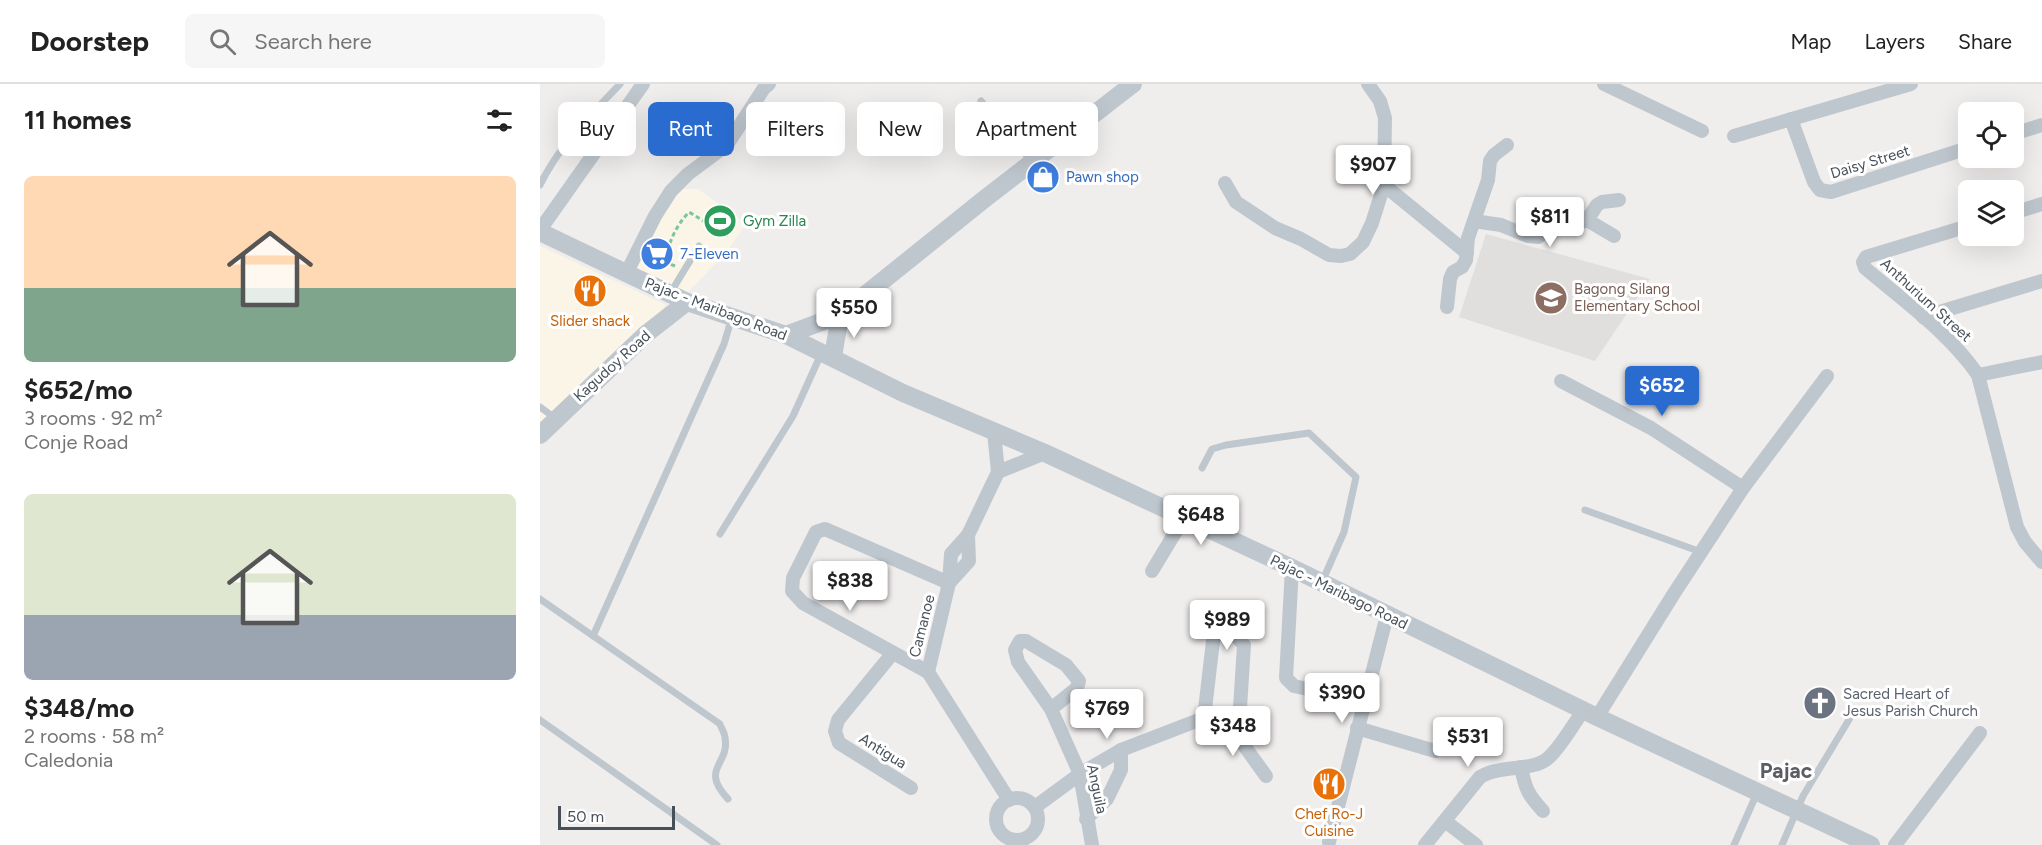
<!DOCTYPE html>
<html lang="en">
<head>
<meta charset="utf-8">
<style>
	body { margin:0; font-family:Figtree,sans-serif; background:#f6f6f6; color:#222; height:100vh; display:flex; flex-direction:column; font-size:22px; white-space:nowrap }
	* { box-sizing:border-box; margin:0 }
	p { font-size:20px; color:#767676 }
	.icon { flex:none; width:33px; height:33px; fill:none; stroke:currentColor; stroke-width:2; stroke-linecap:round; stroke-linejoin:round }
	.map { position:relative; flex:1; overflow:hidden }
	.side { display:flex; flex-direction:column; background:#fff; width:540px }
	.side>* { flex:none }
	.hud { position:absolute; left:18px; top:18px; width:570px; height:54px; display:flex; gap:12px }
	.controls { position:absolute; left:1418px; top:18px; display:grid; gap:12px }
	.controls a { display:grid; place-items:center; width:66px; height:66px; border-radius:9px; background:#fff; box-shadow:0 6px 24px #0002; font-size:30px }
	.scale { position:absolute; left:18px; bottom:15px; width:117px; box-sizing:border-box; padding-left:6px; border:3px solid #475059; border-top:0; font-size:16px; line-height:21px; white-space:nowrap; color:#475059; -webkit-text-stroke:4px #fff; paint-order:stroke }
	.price { position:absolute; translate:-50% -51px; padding:0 14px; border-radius:6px; background:#fff; color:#222; font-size:20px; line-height:39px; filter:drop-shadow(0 2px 3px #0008) }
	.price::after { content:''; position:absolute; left:50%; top:36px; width:18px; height:14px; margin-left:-9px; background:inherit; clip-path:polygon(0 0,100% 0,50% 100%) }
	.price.current { background:#296bce; color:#fff }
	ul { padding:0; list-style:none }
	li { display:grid; align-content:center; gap:12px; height:318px; padding:0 24px }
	li span { display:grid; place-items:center; height:186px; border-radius:9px; color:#555 }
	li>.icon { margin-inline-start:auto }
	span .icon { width:108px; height:108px; fill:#fffc; stroke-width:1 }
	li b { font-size:26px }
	h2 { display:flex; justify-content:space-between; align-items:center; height:72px; padding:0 24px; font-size:26px }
	.chip { padding:0 21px; border-radius:9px; background:#fff; box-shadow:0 6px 24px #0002; font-size:21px; line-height:54px }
	.chip.current { background:#296bce; color:#fff }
	header { display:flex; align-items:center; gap:36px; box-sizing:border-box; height:84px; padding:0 30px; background:#fff; border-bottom:2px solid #e0e0e0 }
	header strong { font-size:28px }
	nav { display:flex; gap:33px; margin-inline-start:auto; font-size:21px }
	.search { width:420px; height:54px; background:#f6f6f6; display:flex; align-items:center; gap:15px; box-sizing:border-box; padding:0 21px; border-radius:9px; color:#767676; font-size:22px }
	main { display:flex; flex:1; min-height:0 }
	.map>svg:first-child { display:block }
	.commercial { fill:#faf5e7 }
	.education { fill:#e1dfde }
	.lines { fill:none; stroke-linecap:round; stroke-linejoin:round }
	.path { stroke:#7bc5a3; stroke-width:3; stroke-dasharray:4.5 3; stroke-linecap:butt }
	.service { stroke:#bfc7ce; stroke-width:7 }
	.minor { stroke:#bfc7ce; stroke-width:14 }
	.tertiary { stroke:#bfc7ce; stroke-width:18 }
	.labels { text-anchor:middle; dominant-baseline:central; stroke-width:6; stroke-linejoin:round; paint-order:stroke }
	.street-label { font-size:15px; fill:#475059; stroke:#fff }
	.shop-label { font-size:15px; fill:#366cbe; stroke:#fff; text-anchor:start }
	.leisure-label { font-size:15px; fill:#27864d; stroke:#fff; text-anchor:start }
	.education-label { font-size:15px; fill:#785e54; stroke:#fff; text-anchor:start }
	.food-label { font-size:15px; fill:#c56008; stroke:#fff }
	.worship-label { font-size:15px; fill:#5b616d; stroke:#fff; text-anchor:start }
	.district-label { font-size:21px; font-weight:bold; fill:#5b5d62; stroke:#fff }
</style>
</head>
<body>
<header>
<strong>Doorstep</strong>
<div class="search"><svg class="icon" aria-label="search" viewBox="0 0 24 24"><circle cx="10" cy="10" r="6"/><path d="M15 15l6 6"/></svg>Search here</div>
<nav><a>Map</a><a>Layers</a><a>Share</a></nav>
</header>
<main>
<section class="side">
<h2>11 homes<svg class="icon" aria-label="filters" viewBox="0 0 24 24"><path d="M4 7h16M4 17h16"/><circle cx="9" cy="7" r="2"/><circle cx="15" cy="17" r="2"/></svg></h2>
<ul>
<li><span style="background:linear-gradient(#ffd9b3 60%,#7fa58c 0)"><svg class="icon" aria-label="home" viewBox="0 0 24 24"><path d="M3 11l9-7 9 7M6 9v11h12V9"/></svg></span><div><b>$652/mo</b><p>3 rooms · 92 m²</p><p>Conje Road</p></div></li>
<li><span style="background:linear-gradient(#dfe7d0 65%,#9aa5b1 0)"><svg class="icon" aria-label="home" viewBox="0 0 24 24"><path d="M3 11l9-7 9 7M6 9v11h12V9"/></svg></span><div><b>$348/mo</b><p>2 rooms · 58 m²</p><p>Caledonia</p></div></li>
</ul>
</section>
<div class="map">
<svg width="1502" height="761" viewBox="0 0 1502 761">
	<rect width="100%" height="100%" fill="#f0eded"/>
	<g class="commercial">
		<polygon points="141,105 158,105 199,134 205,141 187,168 147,209 93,184 117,136"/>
		<polygon points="0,162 126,221 0,348"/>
	</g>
	<polygon class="education" points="946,150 1110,195 1055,277 919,233"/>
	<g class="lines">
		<path class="path" d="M 135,182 L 125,178 C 129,158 135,143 149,128 L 188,152"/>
		<g class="service">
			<polyline points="441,17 492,78"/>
			<path d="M 0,101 C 20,60 49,33 80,0"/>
			<polyline points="131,208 159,162"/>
			<polyline points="0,323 15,334"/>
			<polyline points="662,384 672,365 686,361 769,349 816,393 804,448 782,498"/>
			<polyline points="1045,426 1161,468"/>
			<polyline points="180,450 253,332 281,270"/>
			<path d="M 0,515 L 180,640 C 181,644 185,649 185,654 C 190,681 159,684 188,715"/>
			<polyline points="53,552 184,260 192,233"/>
			<polyline points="0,636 177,761"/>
			<polyline points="1194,761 1217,709"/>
			<polyline points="1242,761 1263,712 1310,634"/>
		</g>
		<g class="minor">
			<polyline points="828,0 840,17 845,34 844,101 927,169"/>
			<polyline points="1064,0 1162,47"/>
			<polyline points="1251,35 1274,98 1280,106 1291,108 1428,64"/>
			<polyline points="1473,50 1502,41"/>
			<polyline points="1194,52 1371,0"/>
			<polyline points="685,99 696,118 735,144 761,155 789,171 801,172 810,170 823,158 832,139 844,101"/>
			<polyline points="1473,129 1502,120"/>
			<polyline points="1047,136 1074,152"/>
			<polyline points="934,137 961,141 988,152 998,153 1010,143 1029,142 1047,136 1057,121 1062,118 1079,116"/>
			<path d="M 1428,142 L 1326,173 L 1323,178 L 1325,184 C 1364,217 1409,249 1438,291 L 1477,443 L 1485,458 L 1502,478"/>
			<polyline points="0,146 103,0"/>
			<polyline points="86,190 115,132 131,107 148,90 187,61 224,4 229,0"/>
			<polyline points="907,223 910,195 913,188 922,183 926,176 928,154 948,96 950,77 954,71 967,61"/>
			<polyline points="1383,233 1502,197"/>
			<polyline points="1438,291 1502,278"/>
			<polyline points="1021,297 1111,344 1203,404"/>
			<polyline points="458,388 505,369"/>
			<polyline points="752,484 746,594 754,602 824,617"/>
			<polyline points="612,487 644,434"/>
			<polyline points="409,499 429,477 428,451"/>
			<polygon points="685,549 695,551 704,561 700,624 691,635 664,634 673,557 675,551"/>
			<polygon points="480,557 486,557 526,581 539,597 537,604 511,625 478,578 475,566"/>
			<polyline points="352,570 298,636 295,647 299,659 371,704"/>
			<polyline points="388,588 263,519 252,507 253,494 276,448 285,445 409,499"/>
			<polyline points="388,588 409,499 411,470 428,451 458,388 454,348"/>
			<polyline points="388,588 469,716"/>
			<polyline points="511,625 540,690 552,761"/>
			<polyline points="1057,633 1133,511 1203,404 1287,292"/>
			<polyline points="691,635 703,660 726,692"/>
			<polyline points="817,644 895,667"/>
			<path d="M 981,683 C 985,704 988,711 1003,727"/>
			<circle cx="477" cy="735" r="21"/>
			<polyline points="495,723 540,690 581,666 664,634"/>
			<polyline points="546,735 567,715 581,686 581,666"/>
			<polyline points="905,737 936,761"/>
			<polyline points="789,758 847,531"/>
			<path d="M 885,761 L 940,693 C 959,681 992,687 1007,675 C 1020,665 1033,640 1044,626"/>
			<polyline points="1355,761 1440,649"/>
		</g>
		<g class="tertiary">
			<polyline points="0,148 147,218 246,251 363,309 505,369 752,484 1057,633 1331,761"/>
			<polyline points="246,251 300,231 447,113 593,0"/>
			<polyline points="293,273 300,231"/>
			<polyline points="0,351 106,250 147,218"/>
		</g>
	</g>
	<defs>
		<symbol id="shop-disc" viewBox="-11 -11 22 22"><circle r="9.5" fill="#3f7fe0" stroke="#fff"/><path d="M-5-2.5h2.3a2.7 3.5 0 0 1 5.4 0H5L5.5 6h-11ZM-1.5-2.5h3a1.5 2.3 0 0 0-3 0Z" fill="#fff"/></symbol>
		<symbol id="stadium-disc" viewBox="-11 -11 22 22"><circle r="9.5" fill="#2e9e5b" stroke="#fff"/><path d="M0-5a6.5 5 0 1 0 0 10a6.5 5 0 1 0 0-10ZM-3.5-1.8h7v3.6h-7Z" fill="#fff"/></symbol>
		<symbol id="supermarket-disc" viewBox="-11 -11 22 22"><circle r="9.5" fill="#3f7fe0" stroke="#fff"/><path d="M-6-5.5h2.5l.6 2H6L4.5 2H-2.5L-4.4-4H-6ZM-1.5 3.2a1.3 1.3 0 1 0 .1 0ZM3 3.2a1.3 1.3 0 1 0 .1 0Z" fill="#fff"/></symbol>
		<symbol id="restaurant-disc" viewBox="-11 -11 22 22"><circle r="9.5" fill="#e8710a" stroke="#fff"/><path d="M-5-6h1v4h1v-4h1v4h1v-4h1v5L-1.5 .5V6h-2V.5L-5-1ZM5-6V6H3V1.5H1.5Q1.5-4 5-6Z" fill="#fff"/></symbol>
		<symbol id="school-disc" viewBox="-11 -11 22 22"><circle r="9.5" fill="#8d6e63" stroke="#fff"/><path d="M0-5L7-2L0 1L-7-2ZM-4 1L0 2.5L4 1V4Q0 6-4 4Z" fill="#fff"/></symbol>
		<symbol id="church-disc" viewBox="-11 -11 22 22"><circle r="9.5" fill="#6b7280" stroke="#fff"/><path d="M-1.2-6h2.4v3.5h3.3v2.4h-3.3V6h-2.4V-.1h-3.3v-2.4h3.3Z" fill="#fff"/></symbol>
	</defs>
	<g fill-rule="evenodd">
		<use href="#shop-disc" x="484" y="74" width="38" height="38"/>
		<use href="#stadium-disc" x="161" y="118" width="38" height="38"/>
		<use href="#supermarket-disc" x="98" y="151" width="38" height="38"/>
		<use href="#restaurant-disc" x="31" y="188" width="38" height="38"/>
		<use href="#school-disc" x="992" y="195" width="38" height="38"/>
		<use href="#church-disc" x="1261" y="600" width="38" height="38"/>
		<use href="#restaurant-disc" x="770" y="681" width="38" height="38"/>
	</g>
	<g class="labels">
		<g class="street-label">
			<text transform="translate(1330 78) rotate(-17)">Daisy Street</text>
			<text transform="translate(1386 216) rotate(42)">Anthurium Street</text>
			<text transform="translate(176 225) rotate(21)">Pajac - Maribago Road</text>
			<text transform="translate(72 282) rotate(-42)">Kagudoy Road</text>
			<text transform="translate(799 508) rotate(26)">Pajac - Maribago Road</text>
			<text transform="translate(382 542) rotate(-76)">Camanoe</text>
			<text transform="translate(343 667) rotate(32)">Antigua</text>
			<text transform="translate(557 705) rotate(78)">Anguila</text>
		</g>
		<g class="shop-label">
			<text x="526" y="93">Pawn shop</text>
			<text x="140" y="170">7-Eleven</text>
		</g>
		<g class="leisure-label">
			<text x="203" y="137">Gym Zilla</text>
		</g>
		<g class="education-label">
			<text x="1034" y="205">Bagong Silang<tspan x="1034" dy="17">Elementary School</tspan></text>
		</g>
		<g class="food-label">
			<text x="50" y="237">Slider shack</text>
			<text x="789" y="730">Chef Ro-J<tspan x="789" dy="17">Cuisine</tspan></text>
		</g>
		<g class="worship-label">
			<text x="1303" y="610">Sacred Heart of<tspan x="1303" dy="17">Jesus Parish Church</tspan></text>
		</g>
		<g class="district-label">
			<text x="1246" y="686">Pajac</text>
		</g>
	</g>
</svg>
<div class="controls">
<a><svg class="icon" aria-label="locate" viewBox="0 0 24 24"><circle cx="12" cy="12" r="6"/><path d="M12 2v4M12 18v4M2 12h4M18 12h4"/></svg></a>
<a><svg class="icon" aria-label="layers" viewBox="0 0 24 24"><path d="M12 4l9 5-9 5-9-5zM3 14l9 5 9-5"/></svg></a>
</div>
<div class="scale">50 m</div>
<b class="price" style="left:833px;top:112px">$907</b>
<b class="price" style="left:1010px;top:164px">$811</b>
<b class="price" style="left:314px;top:255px">$550</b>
<b class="price current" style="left:1122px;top:333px">$652</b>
<b class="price" style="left:661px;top:462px">$648</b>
<b class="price" style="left:310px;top:528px">$838</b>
<b class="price" style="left:687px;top:567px">$989</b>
<b class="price" style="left:802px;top:640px">$390</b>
<b class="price" style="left:567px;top:656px">$769</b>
<b class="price" style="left:693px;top:673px">$348</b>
<b class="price" style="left:928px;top:684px">$531</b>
<div class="hud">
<a class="chip">Buy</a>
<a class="chip current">Rent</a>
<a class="chip">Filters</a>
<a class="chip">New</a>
<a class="chip">Apartment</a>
</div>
</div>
</main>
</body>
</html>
